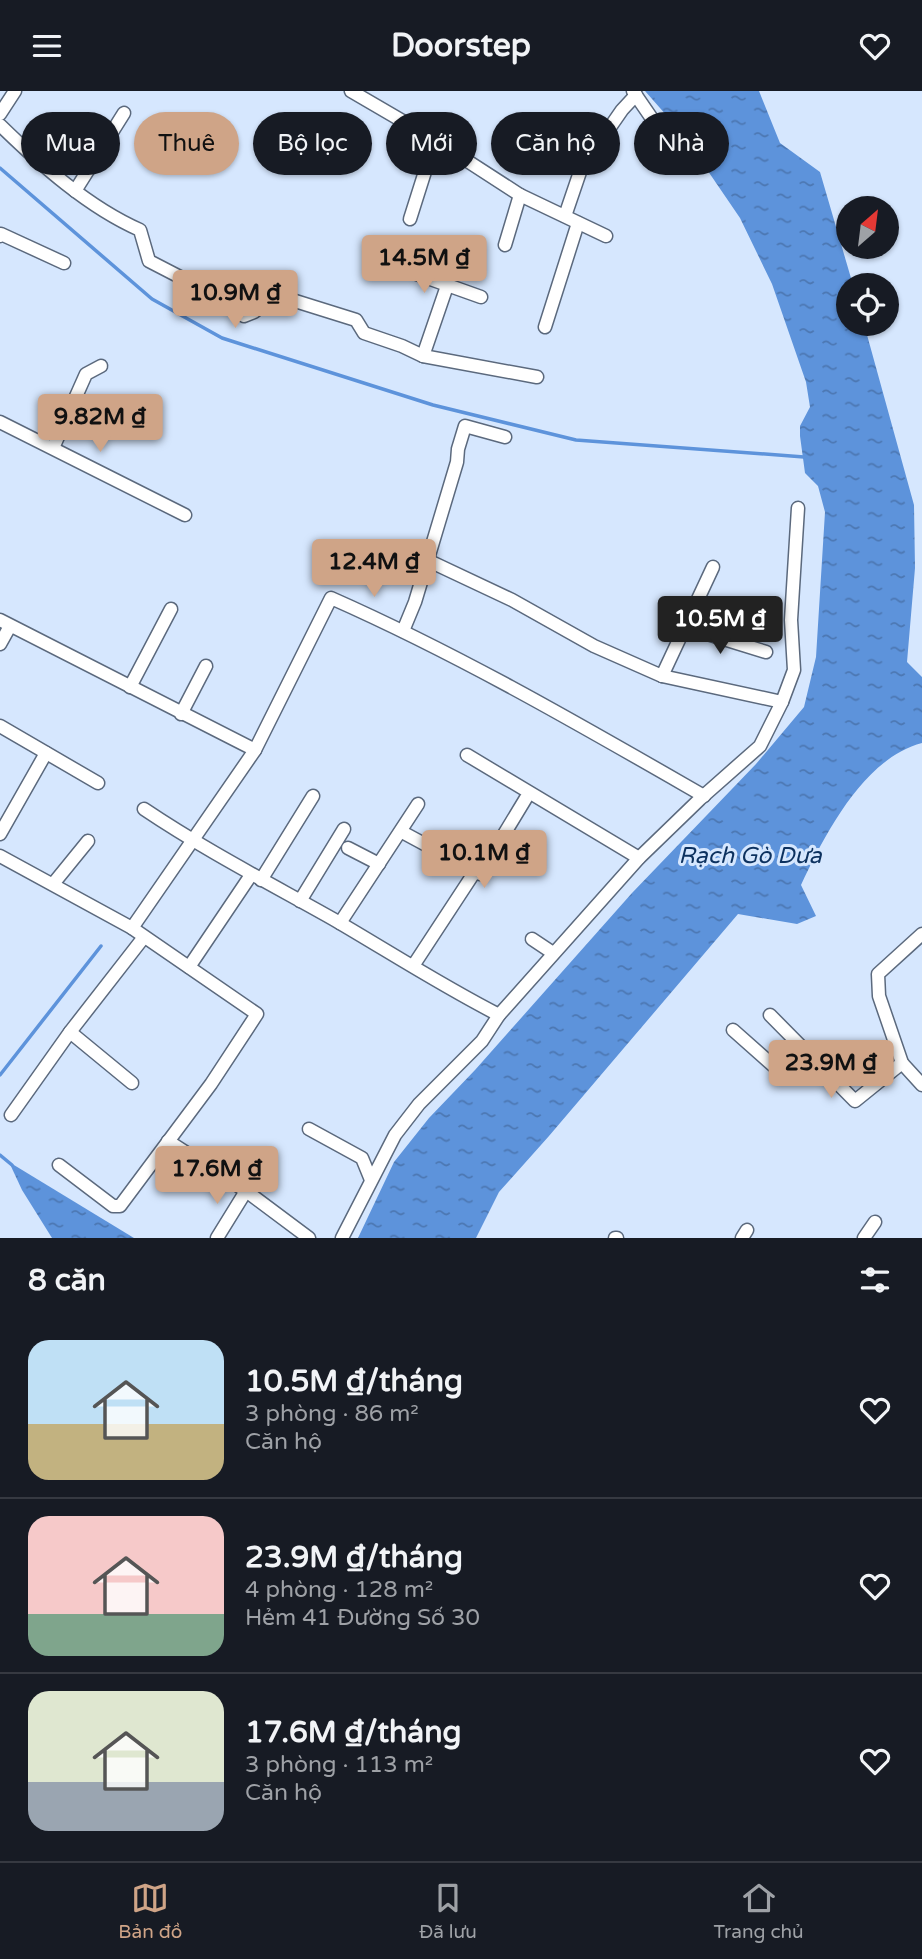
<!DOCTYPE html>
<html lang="vi">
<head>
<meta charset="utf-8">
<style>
	body { margin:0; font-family:"Varela Round",sans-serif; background:#20242c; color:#f1f3f6; height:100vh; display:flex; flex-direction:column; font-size:26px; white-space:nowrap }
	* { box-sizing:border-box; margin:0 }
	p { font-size:23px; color:#9ea1a6 }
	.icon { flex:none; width:38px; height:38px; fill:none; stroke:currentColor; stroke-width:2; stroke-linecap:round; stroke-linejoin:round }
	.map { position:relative; height:1147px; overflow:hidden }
	.sheet { display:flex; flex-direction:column; background:#171b24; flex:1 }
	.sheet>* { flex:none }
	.guide { position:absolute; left:21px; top:21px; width:880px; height:63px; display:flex; gap:14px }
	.needle { width:46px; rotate:28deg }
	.tools { position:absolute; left:836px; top:105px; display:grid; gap:14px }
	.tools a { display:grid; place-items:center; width:63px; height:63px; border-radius:50%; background:#171b24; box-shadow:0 2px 5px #0004; font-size:35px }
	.price { position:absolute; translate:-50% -60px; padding:0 16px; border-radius:7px; background:#cfa487; color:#111; font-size:23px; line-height:46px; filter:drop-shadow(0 2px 4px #0008) }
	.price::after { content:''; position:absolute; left:50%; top:42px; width:21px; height:16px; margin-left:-10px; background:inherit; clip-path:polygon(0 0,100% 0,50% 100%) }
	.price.on { background:#222; color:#fff }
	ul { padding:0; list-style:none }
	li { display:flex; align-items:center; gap:21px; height:175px; padding:0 28px }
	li+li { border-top:2px solid #363941 }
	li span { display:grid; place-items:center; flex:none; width:196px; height:140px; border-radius:21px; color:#555 }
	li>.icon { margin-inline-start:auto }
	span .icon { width:84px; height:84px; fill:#fffc; stroke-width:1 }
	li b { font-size:30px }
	h2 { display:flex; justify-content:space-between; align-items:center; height:84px; padding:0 28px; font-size:30px }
	.chip { padding:0 24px; border-radius:32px; background:#171b24; box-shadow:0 2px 5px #0004; font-size:24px; line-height:63px }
	.chip.on { background:#cfa487; color:#111 }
	header { display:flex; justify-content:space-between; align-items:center; height:91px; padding:0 28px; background:#171b24; font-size:32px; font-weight:700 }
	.menu { display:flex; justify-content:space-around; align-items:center; height:98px; border-top:2px solid #363941; background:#171b24; font-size:19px; color:#9ea1a6 }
	.menu a { display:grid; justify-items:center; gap:4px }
	.menu .on { color:#cfa487 }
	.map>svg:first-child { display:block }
	.water { fill:url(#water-ripples) }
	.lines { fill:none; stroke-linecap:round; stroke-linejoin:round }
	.stream { stroke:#5d93db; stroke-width:3.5 }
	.minor-casing { stroke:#5b697d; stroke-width:15 }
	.minor { stroke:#fff; stroke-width:12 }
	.labels { text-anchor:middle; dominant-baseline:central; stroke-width:6; stroke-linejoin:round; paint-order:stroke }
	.water-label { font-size:23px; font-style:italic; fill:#0c315f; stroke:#d6e7fe }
</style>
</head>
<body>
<header><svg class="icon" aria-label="menu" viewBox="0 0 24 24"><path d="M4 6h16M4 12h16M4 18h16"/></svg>Doorstep<svg class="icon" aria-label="heart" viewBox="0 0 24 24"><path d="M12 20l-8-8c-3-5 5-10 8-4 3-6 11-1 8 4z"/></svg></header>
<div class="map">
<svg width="922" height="1147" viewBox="0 0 922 1147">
	<defs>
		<pattern id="water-ripples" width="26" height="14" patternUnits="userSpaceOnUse" patternTransform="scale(1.75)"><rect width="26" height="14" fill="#5d93db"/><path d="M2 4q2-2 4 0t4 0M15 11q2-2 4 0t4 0" fill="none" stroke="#4c77b2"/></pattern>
	</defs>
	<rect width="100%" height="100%" fill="#d6e7fe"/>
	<g class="water">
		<path d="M 645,0 L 759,0 L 780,52 L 820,81 L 853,194 L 849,194 L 849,233 L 864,233 L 914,414 L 915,477 L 907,571 L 922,586 L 922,652 C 864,667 825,743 801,794 L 816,825 L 797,833 L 738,823 L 549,1045 L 499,1101 L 476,1147 L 358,1147 L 394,1071 L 429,1027 L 475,979 L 632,802 L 756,673 L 804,616 L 816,566 L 825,421 L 818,395 L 805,382 L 800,345 L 800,335 L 810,316 L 806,291 L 772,193 L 740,127 L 682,42 Z"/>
		<polygon points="9,1071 134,1147 52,1147 22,1099"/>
	</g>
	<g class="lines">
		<g class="stream">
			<polyline points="0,77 152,208 222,247 433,314 576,349 804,366"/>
			<polyline points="0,984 101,855"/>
			<polyline points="0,1064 12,1074"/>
		</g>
		<defs>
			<g id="minor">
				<polyline points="351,0 435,49 520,104 606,145"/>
				<polyline points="633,0 657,35"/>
				<polyline points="0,23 15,0"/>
				<path d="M 0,34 C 41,74 88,116 140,139 L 149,170 L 209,201 L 244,225 L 254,221 L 276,204 L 356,229 L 364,242 L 402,255 L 423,265 L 537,286"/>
				<polyline points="75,100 124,22"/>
				<polyline points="565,125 581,78 622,19 636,4"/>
				<polyline points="410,128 435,49"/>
				<polyline points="0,145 1,143 64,172"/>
				<polyline points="505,154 520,104"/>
				<polyline points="380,170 481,206"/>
				<polyline points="545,236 578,132"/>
				<polyline points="423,265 447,195"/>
				<polyline points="0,331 185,424"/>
				<polyline points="53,357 86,283 101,275"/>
				<polyline points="427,469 512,509 594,555 662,585 782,611"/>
				<polyline points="0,529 255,659"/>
				<polyline points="685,536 766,561"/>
				<polyline points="403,540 415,511 457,371 458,358 465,335 505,346"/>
				<polyline points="0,553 10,535"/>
				<polyline points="662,585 713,476"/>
				<polyline points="130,596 171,518"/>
				<polyline points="181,623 206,575"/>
				<polyline points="0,635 98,692"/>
				<polyline points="467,664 639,767"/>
				<path d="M 144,718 C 205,759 269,792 333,828 C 388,860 442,895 499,924"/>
				<polyline points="402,741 480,783 526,707"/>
				<polyline points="0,743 46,662"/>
				<polyline points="348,757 379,773"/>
				<polyline points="0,765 132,837 257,923 211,993 120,1115 113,1115 59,1074"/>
				<polyline points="261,789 313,705"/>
				<polyline points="53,793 88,750"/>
				<polyline points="300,810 344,738"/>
				<polyline points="340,832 418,713"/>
				<path d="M 132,837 L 255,659 L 331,507 C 460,564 582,635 704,705"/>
				<polyline points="922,843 878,883 879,905 902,972 922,994"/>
				<polyline points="532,848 553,862"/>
				<polyline points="413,875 474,782"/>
				<polyline points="189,876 251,784"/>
				<polyline points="770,924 855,1010 902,972"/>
				<polyline points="733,939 785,985 808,963"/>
				<polyline points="70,941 132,992"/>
				<polyline points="11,1024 70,941 144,846"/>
				<polyline points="309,1038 362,1067 371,1089"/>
				<polyline points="168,1050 246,1100 309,1147"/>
				<polyline points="217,1147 246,1100"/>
				<polyline points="342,1147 395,1044 419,1013 482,950 499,924 639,767 700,708 760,655 782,611 794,579 791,529 798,417"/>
				<polyline points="615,1147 617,1147"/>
				<polyline points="742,1147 747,1139"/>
				<polyline points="864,1147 875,1131"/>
			</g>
		</defs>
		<use href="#minor" class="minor-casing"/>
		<use href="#minor" class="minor"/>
	</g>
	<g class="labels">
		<g class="water-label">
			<text x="750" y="765">Rạch Gò Dưa</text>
		</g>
	</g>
</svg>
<div class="tools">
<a><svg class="needle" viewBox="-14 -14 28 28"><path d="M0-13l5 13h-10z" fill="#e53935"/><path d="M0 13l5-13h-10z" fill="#9ea1a6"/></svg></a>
<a><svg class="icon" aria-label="locate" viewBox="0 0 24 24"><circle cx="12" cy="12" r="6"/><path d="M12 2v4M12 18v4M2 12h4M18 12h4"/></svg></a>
</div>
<b class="price" style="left:424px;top:204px">14.5M ₫</b>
<b class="price" style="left:235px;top:239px">10.9M ₫</b>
<b class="price" style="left:100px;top:363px">9.82M ₫</b>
<b class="price" style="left:374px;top:508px">12.4M ₫</b>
<b class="price on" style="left:720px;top:565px">10.5M ₫</b>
<b class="price" style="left:484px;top:799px">10.1M ₫</b>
<b class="price" style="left:831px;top:1009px">23.9M ₫</b>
<b class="price" style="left:217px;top:1115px">17.6M ₫</b>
<div class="guide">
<a class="chip">Mua</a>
<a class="chip on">Thuê</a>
<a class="chip">Bộ lọc</a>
<a class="chip">Mới</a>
<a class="chip">Căn hộ</a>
<a class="chip">Nhà</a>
</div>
</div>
<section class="sheet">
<h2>8 căn<svg class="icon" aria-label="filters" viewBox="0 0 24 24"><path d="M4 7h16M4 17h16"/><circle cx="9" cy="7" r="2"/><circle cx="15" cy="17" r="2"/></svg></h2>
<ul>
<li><span style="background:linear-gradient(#bfe0f5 60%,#c2b280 0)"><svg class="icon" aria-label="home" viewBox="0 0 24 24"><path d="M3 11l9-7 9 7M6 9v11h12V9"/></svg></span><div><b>10.5M ₫/tháng</b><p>3 phòng · 86 m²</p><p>Căn hộ</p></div><svg class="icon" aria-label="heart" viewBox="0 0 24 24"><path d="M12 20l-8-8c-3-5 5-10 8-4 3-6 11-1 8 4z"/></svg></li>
<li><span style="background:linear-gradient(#f6c9c9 70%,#7fa58c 0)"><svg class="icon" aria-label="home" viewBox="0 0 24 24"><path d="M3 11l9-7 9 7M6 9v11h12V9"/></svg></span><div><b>23.9M ₫/tháng</b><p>4 phòng · 128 m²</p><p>Hẻm 41 Đường Số 30</p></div><svg class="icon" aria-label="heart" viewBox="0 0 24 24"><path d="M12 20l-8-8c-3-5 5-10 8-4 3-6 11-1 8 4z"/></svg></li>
<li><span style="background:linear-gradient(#dfe7d0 65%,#9aa5b1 0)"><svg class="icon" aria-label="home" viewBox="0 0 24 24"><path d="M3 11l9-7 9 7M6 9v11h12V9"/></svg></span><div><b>17.6M ₫/tháng</b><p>3 phòng · 113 m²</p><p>Căn hộ</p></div><svg class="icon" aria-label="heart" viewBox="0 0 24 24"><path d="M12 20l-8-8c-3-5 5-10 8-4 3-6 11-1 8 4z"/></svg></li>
</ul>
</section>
<nav class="menu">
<a class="on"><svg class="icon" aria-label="map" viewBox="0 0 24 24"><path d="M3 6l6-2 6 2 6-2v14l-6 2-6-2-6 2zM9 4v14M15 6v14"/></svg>Bản đồ</a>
<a><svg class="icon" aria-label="saved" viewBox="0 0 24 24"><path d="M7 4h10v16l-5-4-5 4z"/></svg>Đã lưu</a>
<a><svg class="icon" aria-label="home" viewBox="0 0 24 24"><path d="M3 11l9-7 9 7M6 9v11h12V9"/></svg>Trang chủ</a>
</nav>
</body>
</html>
